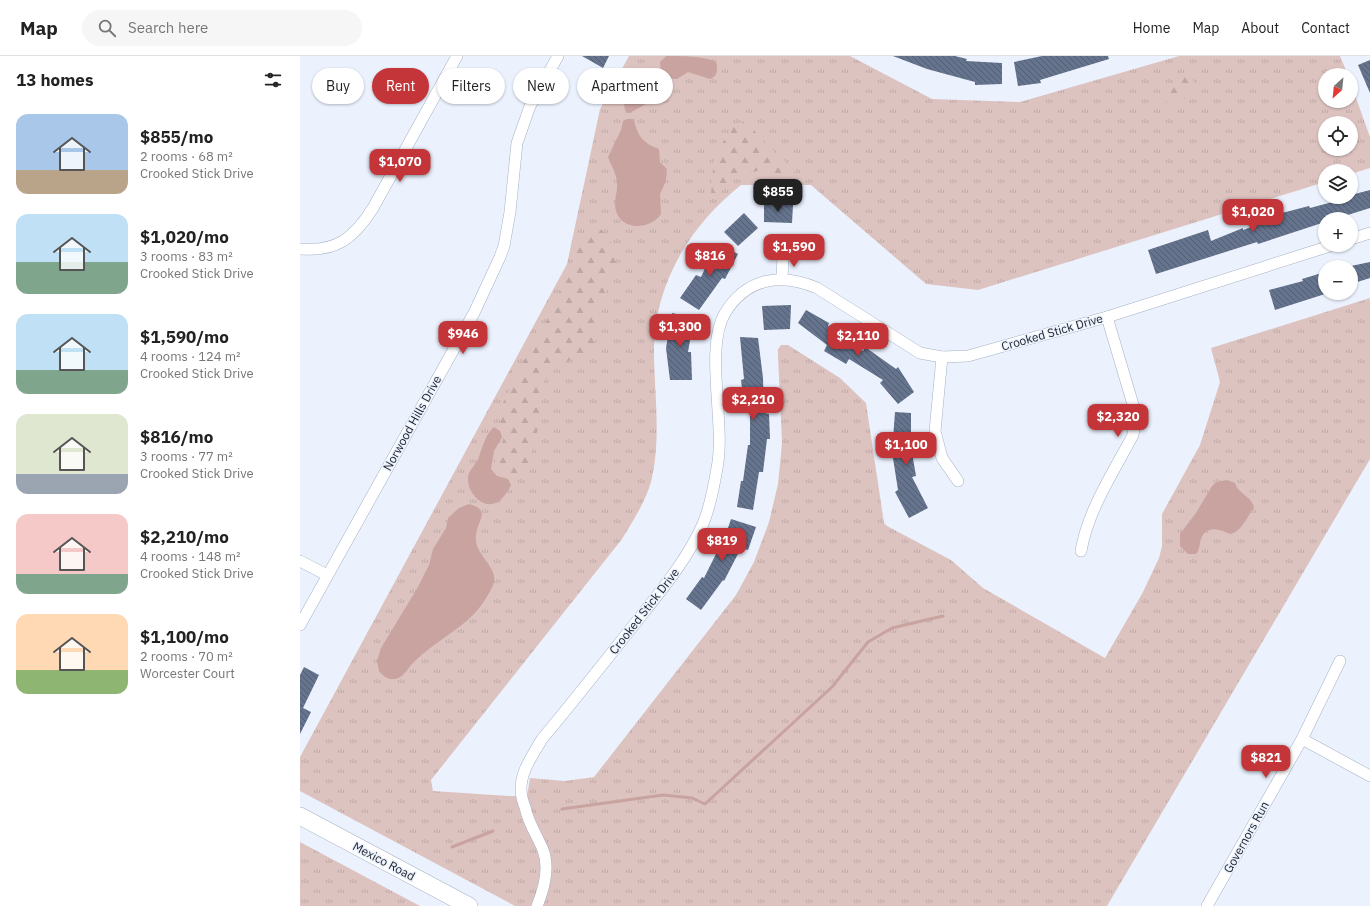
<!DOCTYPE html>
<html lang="en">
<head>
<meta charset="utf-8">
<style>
	body { margin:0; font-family:"IBM Plex Sans",sans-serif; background:#f6f6f6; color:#222; height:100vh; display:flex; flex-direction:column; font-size:15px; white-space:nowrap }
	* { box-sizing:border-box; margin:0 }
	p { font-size:13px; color:#767676 }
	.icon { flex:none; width:22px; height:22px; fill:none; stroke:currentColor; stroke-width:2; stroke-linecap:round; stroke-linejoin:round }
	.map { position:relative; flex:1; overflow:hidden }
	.side { display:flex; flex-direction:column; background:#fff; width:300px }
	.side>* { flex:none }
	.guide { position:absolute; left:12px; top:12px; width:380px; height:36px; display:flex; gap:8px }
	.needle { width:26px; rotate:207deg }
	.fabs { position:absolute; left:1018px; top:12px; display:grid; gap:8px }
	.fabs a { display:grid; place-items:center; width:40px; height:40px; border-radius:50%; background:#fff; box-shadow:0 1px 3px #0004; font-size:20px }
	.price { position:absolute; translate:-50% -34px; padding:0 9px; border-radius:8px; background:#c4353a; color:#fff; font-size:13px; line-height:26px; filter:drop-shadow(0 1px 2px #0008) }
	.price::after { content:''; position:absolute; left:50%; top:24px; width:12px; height:9px; margin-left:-6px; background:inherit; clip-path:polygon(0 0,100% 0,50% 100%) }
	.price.current { background:#222; color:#fff }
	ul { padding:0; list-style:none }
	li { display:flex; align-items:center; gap:12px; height:100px; padding:0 16px }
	li span { display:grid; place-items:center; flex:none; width:112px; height:80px; border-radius:12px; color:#555 }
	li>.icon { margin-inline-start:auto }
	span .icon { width:48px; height:48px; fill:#fffc; stroke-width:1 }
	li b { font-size:17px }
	h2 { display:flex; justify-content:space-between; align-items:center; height:48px; padding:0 16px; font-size:17px }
	.pill { padding:0 14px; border-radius:18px; background:#fff; box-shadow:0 1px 3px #0004; font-size:14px; line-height:36px }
	.pill.current { background:#c4353a; color:#fff }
	header { display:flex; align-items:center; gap:24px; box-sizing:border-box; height:56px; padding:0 20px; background:#fff; border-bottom:1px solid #e0e0e0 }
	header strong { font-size:19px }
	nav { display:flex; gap:22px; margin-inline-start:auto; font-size:14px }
	.search { width:280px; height:36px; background:#f6f6f6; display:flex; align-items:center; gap:10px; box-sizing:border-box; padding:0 14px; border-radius:22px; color:#767676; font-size:15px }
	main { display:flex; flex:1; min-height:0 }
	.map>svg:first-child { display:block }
	.grass { fill:url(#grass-tufts); fill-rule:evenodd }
	.forest { fill:url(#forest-firs) }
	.water { fill:#c8a3a0 }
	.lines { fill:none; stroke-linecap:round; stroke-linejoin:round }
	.stream { stroke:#c8a3a0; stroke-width:3 }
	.building { fill:url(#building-back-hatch) }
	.street-casing { stroke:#a6b0c4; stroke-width:12 }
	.primary-casing { stroke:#a6b0c4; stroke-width:18 }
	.street { stroke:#fff; stroke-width:11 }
	.primary { stroke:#fff; stroke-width:17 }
	.labels { text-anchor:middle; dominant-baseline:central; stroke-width:3; stroke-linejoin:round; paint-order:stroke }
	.street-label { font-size:12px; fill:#1c2027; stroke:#ebf2fe }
</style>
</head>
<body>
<header>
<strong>Map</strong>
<div class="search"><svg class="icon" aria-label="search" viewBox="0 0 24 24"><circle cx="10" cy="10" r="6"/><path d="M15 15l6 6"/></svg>Search here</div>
<nav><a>Home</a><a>Map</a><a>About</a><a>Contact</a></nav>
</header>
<main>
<section class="side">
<h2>13 homes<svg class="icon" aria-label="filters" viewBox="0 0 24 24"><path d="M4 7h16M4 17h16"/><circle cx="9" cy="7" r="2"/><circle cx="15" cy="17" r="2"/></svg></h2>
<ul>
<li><span style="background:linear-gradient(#a9c7e8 70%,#b9a48a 0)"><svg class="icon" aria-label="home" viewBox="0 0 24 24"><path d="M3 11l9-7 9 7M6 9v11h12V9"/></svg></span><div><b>$855/mo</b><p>2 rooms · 68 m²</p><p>Crooked Stick Drive</p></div></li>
<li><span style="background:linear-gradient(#bfe0f5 60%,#7fa58c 0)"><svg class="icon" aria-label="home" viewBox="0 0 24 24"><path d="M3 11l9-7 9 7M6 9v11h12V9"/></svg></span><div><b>$1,020/mo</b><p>3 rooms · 83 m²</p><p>Crooked Stick Drive</p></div></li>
<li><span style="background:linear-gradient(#bfe0f5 70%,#7fa58c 0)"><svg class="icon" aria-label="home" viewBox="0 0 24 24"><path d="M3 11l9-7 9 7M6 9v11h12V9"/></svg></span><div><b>$1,590/mo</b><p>4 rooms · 124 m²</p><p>Crooked Stick Drive</p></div></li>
<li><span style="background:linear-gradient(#dfe7d0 75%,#9aa5b1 0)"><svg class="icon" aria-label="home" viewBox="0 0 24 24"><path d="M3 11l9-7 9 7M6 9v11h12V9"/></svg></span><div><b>$816/mo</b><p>3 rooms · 77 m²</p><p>Crooked Stick Drive</p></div></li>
<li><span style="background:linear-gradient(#f6c9c9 75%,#7fa58c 0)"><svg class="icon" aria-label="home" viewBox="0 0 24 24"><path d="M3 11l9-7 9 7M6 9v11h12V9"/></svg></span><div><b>$2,210/mo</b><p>4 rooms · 148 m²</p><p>Crooked Stick Drive</p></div></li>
<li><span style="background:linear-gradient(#ffd9b3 70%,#8fb573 0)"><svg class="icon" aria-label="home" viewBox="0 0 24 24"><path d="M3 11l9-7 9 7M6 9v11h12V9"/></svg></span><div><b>$1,100/mo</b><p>2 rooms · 70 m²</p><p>Worcester Court</p></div></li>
</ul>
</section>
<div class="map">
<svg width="1070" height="850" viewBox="0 0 1070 850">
	<defs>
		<pattern id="grass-tufts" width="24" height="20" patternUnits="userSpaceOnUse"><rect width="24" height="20" fill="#ddc3c0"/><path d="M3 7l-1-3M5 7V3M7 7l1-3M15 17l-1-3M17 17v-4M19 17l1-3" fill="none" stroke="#bda7a5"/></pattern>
		<pattern id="forest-firs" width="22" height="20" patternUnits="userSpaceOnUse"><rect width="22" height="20" fill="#ddc3c0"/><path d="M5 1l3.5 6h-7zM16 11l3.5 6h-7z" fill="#bda7a5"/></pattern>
		<pattern id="building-back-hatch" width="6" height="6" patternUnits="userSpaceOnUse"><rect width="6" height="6" fill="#65738d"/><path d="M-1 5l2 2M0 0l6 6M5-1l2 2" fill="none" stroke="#525e73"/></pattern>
	</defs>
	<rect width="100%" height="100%" fill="#ebf2fe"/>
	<g class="grass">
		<path d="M 329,0 L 550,0 L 632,43 L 720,46 L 879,0 L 1040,0 L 1048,19 L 1025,19 L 1025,45 L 1051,45 L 1051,28 L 1070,81 L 1070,112 L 1051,118 L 1051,115 L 1025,115 L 1025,126 L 678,234 L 626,228 L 511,129 L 441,129 C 388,171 352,232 354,301 C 355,343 361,385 351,426 C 345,446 333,465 322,483 L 131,724 L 133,735 L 209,740 L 227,740 L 230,722 L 265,725 L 294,721 L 436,539 L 454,506 L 469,466 L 478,428 L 482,387 L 478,300 L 478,293 L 481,289 L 488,289 L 540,322 L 566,347 L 584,467 L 587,470 L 651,504 L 683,532 L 805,602 L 843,536 L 859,502 L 862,490 L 862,458 L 900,389 L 920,326 L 911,292 L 1070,242 L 1070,403 L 807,850 L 215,850 L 0,735 L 0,701 L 267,208 L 300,53 ZM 1025,67 L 1051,67 L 1051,93 L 1025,93 Z"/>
		<polygon points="0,786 120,850 0,850"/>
	</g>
	<g class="forest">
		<path d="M 887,20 L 892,23 L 894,26 C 892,39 881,48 869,48 L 864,43 C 864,33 877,21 887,20 Z"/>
		<polygon points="442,65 450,70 475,97 496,114 490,121 460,114 442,119 434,123 421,136 417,139 411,138 414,102 431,72"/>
		<path d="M 300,173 L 308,180 L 315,196 L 316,206 L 305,241 L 299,253 L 297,282 L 290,293 L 253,314 L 244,325 L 239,369 L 227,412 C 217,422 204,418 194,412 L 196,396 L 203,385 L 204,379 L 198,357 L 223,306 L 240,279 L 274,205 L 281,186 L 291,176 Z"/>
	</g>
	<g class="water">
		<path d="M 366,0 C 379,0 406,0 416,6 C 418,13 418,20 410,23 L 388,16 L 377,23 L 364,22 L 361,18 L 360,6 Z"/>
		<path d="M 360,26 L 366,30 L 367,33 C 363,38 332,57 328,57 L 325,54 L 324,48 L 330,40 Z"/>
		<path d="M 327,63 L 334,63 C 337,80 343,87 359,93 L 360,106 L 367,113 L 366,125 L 360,138 L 361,158 C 350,174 322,175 316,155 C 313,146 318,136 317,127 C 317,118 311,110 308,101 L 321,74 L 323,65 Z"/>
		<path d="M 194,371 L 200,375 L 202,381 L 194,395 L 191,413 L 197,420 L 208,423 L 211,429 C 208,435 202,445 195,447 C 181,453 167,435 168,422 C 168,414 177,408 179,401 C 182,392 186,377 194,371 Z"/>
		<path d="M 927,424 L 935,427 C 938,438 952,440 954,452 C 947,460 942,476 930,478 C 920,473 906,469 901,483 C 899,489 900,493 896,498 L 888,498 L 880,490 L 880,478 L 896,457 L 912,430 L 917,426 Z"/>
		<path d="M 169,448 C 192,454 177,465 176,479 C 173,498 197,509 194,526 C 191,536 182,549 175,557 C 158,575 133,587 115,605 C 108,611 105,621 95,623 C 88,624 83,620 79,615 L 77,605 L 81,592 L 118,531 L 129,509 L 133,493 L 146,472 L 148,462 L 159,452 Z"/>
	</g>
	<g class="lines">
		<g class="stream">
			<polyline points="262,753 363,739 392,742 405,748 532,631 568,586 592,572 643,560"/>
			<polyline points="152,791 193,775"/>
		</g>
	</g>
	<g class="building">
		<polygon points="282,0 309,0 303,12"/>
		<polygon points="593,0 655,0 667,3 666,5 702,7 702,28 675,29 675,26 627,13"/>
		<polygon points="742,0 808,0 809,3 740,24 741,27 718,30 714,6"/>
		<polygon points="1070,4 1070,37 1058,9"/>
		<polygon points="1070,134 1070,152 1035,163 1025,163 1025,166 958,188 957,186 856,218 848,194 908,174 911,185 943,172 943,174 983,160 982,157 1009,150 1010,152 1051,141 1051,139"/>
		<polygon points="464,146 493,149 492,167 464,166"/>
		<polygon points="444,157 458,172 438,190 424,176"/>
		<polygon points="417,187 438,198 425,223 422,222 399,254 380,242 396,219 401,221"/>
		<polygon points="1070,206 1070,222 1051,228 1051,210"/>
		<polygon points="1025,216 1025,238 975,254 969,234 1003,225 1002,223"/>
		<polygon points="491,249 490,273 464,274 462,250"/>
		<polygon points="506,254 529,267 528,270 563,295 565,291 596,313 598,311 614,336 598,348 580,327 583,324 549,303 546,308 524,295 527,289 498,267"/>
		<polygon points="372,257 394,262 388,296 391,296 392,324 370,324 366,292"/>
		<polygon points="440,281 458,282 463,322 464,357 469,358 470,383 467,383 463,416 459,416 453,454 437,451 441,425 443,425 448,389 450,389 450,350 444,350 441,324 444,323"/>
		<polygon points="595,356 611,357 611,385 610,385 616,420 612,421 628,452 609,462 595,436 598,434 592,396"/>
		<polygon points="431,463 456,471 448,494 441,492 424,525 423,524 401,554 386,543 402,521 404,522 419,492 421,493"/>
		<polygon points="4,611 19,619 3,652 11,656 0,678 0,619"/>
	</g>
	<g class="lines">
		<defs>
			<g id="street">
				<polyline points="1051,183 1070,177"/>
				<path d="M 0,193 C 37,196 54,182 73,152 L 157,0"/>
				<polyline points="482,223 483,200"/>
				<polyline points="642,301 635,375 642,402 658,425"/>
				<path d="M 781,495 C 788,454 813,417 833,379 L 835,366 L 834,352 L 807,261"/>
				<polyline points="0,505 27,519"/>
				<polyline points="0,569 174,257 200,201 204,190 210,156 217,87 230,50 258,0"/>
				<polyline points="1002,683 1070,720"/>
				<path d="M 237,850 C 244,833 250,812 243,794 C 237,779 228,767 225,751 C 223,746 221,739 221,733 C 221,714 233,699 242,683 C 273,646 303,608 333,570 C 359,537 386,506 403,468 C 410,451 414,430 417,412 C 426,369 404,293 425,257 C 447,221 482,217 517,232 L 620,297 L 642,301 L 668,300 L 807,261 L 1033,189"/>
				<polyline points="907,850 1002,683 1040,605"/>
			</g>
			<polyline id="primary" points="0,760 169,850"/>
		</defs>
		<use href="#street" class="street-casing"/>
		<use href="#primary" class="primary-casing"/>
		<use href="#street" class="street"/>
		<use href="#primary" class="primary"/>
	</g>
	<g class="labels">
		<g class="street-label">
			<text transform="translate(752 276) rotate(-16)">Crooked Stick Drive</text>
			<text transform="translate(112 367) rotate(-61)">Norwood Hills Drive</text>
			<text transform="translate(344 555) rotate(-52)">Crooked Stick Drive</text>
			<text transform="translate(946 781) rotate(-61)">Governors Run</text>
			<text transform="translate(84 805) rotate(28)">Mexico Road</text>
		</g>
	</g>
</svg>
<div class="fabs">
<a><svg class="needle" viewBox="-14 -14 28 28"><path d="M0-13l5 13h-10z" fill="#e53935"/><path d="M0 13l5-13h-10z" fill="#767676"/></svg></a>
<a><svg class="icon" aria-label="locate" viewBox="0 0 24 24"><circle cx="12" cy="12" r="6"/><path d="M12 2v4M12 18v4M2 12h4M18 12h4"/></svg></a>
<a><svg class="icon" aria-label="layers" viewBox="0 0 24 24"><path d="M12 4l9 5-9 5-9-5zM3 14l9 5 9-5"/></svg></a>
<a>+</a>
<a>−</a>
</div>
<b class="price" style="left:100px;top:127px">$1,070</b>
<b class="price current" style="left:478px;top:157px">$855</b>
<b class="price" style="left:953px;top:177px">$1,020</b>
<b class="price" style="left:494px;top:212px">$1,590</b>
<b class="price" style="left:410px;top:221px">$816</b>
<b class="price" style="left:380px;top:292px">$1,300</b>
<b class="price" style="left:163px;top:299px">$946</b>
<b class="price" style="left:558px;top:301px">$2,110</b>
<b class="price" style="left:453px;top:365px">$2,210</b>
<b class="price" style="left:818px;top:382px">$2,320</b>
<b class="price" style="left:606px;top:410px">$1,100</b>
<b class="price" style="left:422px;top:506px">$819</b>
<b class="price" style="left:966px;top:723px">$821</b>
<div class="guide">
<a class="pill">Buy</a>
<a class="pill current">Rent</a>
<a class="pill">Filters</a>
<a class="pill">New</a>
<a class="pill">Apartment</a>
</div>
</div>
</main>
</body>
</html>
